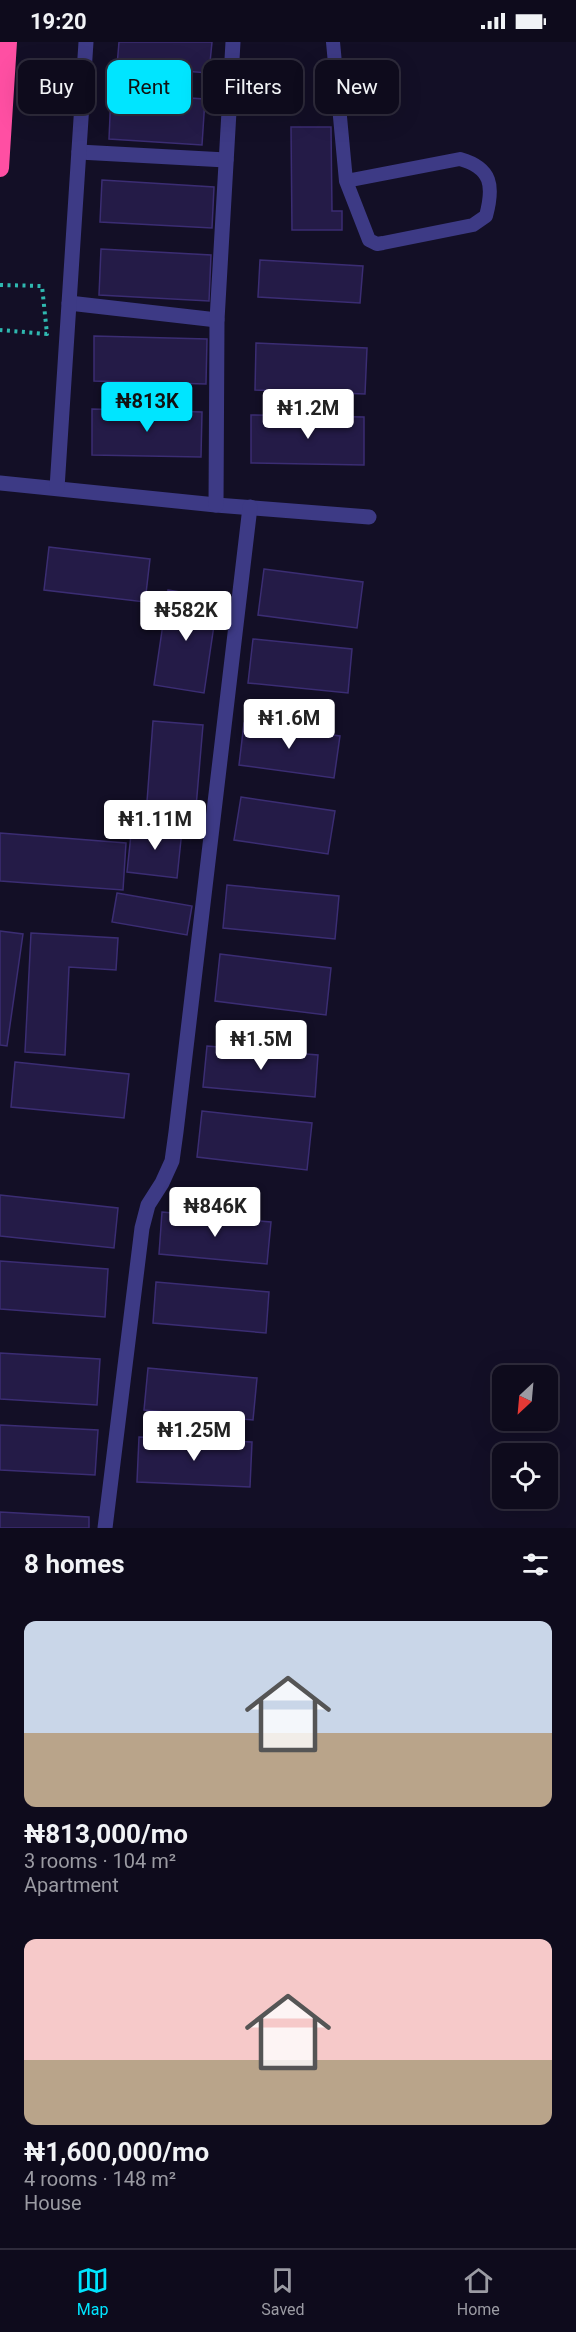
<!DOCTYPE html>
<html lang="en">
<head>
<meta charset="utf-8">
<style>
	body { margin:0; font-family:Roboto,sans-serif; background:#171425; color:#f1f3f6; height:100vh; display:flex; flex-direction:column; font-size:22px; white-space:nowrap }
	* { box-sizing:border-box; margin:0 }
	p { font-size:20px; color:#9b9ba3 }
	.icon { flex:none; width:33px; height:33px; fill:none; stroke:currentColor; stroke-width:2; stroke-linecap:round; stroke-linejoin:round }
	.map { position:relative; height:1486px; overflow:hidden }
	.drawer { display:flex; flex-direction:column; background:#0e0b1c; flex:1 }
	.drawer>* { flex:none }
	.guide { position:absolute; left:18px; top:18px; width:540px; height:54px; display:flex; gap:12px }
	.needle { width:39px; rotate:206deg }
	.buttons { position:absolute; left:492px; top:1323px; display:grid; gap:12px }
	.buttons a { display:grid; place-items:center; width:66px; height:66px; border-radius:12px; background:#0e0b1c; box-shadow:0 6px 24px #0002,0 0 0 2px #2e2b3b; font-size:30px }
	.price { position:absolute; translate:-50% -51px; padding:0 14px; border-radius:6px; background:#fff; color:#222; font-size:20px; line-height:39px; filter:drop-shadow(0 2px 3px #0008) }
	.price::after { content:''; position:absolute; left:50%; top:36px; width:18px; height:14px; margin-left:-9px; background:inherit; clip-path:polygon(0 0,100% 0,50% 100%) }
	.price.on { background:#00e5ff; color:#111 }
	ul { padding:0; list-style:none }
	li { display:grid; align-content:center; gap:12px; height:318px; padding:0 24px }
	li span { display:grid; place-items:center; height:186px; border-radius:12px; color:#555 }
	li>.icon { margin-inline-start:auto }
	span .icon { width:108px; height:108px; fill:#fffc; stroke-width:1 }
	li b { font-size:26px }
	h2 { display:flex; justify-content:space-between; align-items:center; height:72px; padding:0 24px; font-size:26px }
	.chip { padding:0 21px; border-radius:12px; background:#0e0b1c; box-shadow:0 6px 24px #0002,0 0 0 2px #2e2b3b; font-size:21px; line-height:54px }
	.chip.on { background:#00e5ff; color:#111 }
	.status { display:flex; justify-content:space-between; align-items:center; height:42px; padding:0 30px; background:#0e0b1c; direction:ltr }
	.status svg { height:16px; fill:currentColor }
	.tab-bar { display:flex; justify-content:space-around; align-items:center; height:84px; border-top:2px solid #2e2b3b; background:#0e0b1c; font-size:16px; color:#9b9ba3 }
	.tab-bar a { display:grid; justify-items:center; gap:3px }
	.tab-bar .on { color:#00e5ff }
	.map>svg:first-child { display:block }
	.building { fill:#241b47; stroke:#3b2d73; stroke-width:1.5 }
	.lines { fill:none; stroke-linecap:round; stroke-linejoin:round }
	.path { stroke:#2fb8b0; stroke-width:4; stroke-dasharray:3 4.5; stroke-linecap:butt }
	.lane { stroke:#3d3a85; stroke-width:14 }
	.street { stroke:#3d3a85; stroke-width:15 }
	.highway { stroke:#ff4fa3; stroke-width:18 }
</style>
</head>
<body>
<div class="status"><b>19:20</b><svg viewBox="0 0 49 12"><path d="M0 12V9h3v3zM5 12V6h3v6zM10 12V3h3v9zM15 12V0h3v12zM26 1h20v11H26zM47 4h2v5h-2z"/></svg></div>
<div class="map">
<svg width="576" height="1486" viewBox="0 0 576 1486">
	<rect width="100%" height="100%" fill="#130f26"/>
	<g class="building">
		<polygon points="119,0 212,0 209,31 117,24"/>
		<polygon points="111,51 205,57 202,103 109,97"/>
		<polygon points="291,85 331,85 332,169 342,169 342,188 292,188"/>
		<polygon points="102,138 214,145 212,186 100,180"/>
		<polygon points="101,207 211,213 209,259 99,253"/>
		<polygon points="260,218 363,224 360,261 258,255"/>
		<polygon points="94,294 207,297 206,342 94,339"/>
		<polygon points="256,301 367,306 365,352 255,348"/>
		<polygon points="92,367 202,370 201,415 92,413"/>
		<polygon points="251,373 364,375 364,423 251,421"/>
		<polygon points="49,505 150,517 145,560 44,548"/>
		<polygon points="264,527 363,540 357,586 258,573"/>
		<polygon points="168,548 218,556 204,651 154,643"/>
		<polygon points="253,597 352,607 348,651 248,641"/>
		<polygon points="153,679 203,683 195,777 146,773"/>
		<polygon points="244,681 340,694 334,736 239,723"/>
		<polygon points="241,755 335,769 328,812 234,798"/>
		<polygon points="132,783 182,788 177,836 127,830"/>
		<polygon points="0,791 126,801 123,848 0,839"/>
		<polygon points="227,843 339,854 335,897 223,886"/>
		<polygon points="117,851 192,864 187,893 112,880"/>
		<polygon points="0,889 23,892 7,1004 0,1003"/>
		<polygon points="31,891 118,896 116,928 69,925 65,1013 25,1010"/>
		<polygon points="220,912 331,926 326,973 215,959"/>
		<polygon points="207,1004 318,1013 315,1055 203,1045"/>
		<polygon points="15,1020 129,1032 124,1076 11,1065"/>
		<polygon points="202,1069 312,1081 307,1128 197,1115"/>
		<polygon points="0,1153 118,1166 114,1206 0,1194"/>
		<polygon points="162,1170 271,1180 267,1222 159,1212"/>
		<polygon points="0,1219 108,1227 105,1275 0,1267"/>
		<polygon points="156,1240 269,1250 266,1291 153,1281"/>
		<polygon points="0,1311 100,1317 97,1363 0,1357"/>
		<polygon points="148,1326 257,1336 253,1378 144,1368"/>
		<polygon points="0,1383 98,1388 95,1433 0,1428"/>
		<polygon points="139,1395 252,1400 250,1445 137,1440"/>
		<polygon points="0,1470 89,1475 89,1486 0,1486"/>
	</g>
	<g class="lines">
		<polyline class="path" points="0,243 42,244 47,292 0,288"/>
		<path class="lane" d="M 333,0 L 346,139 L 369,198 L 377,202 L 383,201 L 473,183 L 486,174 C 494,144 492,126 460,117 L 346,139"/>
		<g class="street">
			<polyline points="79,110 226,118"/>
			<polyline points="69,261 217,278"/>
			<polyline points="0,441 216,463 369,475"/>
			<polyline points="57,446 86,0"/>
			<polyline points="216,463 217,278 233,0"/>
			<polyline points="105,1486 142,1186 148,1163 162,1141 172,1119 176,1090 250,465"/>
		</g>
		<polyline class="highway" points="0,126 8,0"/>
	</g>
</svg>
<div class="buttons">
<a><svg class="needle" viewBox="-14 -14 28 28"><path d="M0-13l5 13h-10z" fill="#e53935"/><path d="M0 13l5-13h-10z" fill="#9b9ba3"/></svg></a>
<a><svg class="icon" aria-label="locate" viewBox="0 0 24 24"><circle cx="12" cy="12" r="6"/><path d="M12 2v4M12 18v4M2 12h4M18 12h4"/></svg></a>
</div>
<b class="price on" style="left:147px;top:391px">₦813K</b>
<b class="price" style="left:308px;top:398px">₦1.2M</b>
<b class="price" style="left:186px;top:600px">₦582K</b>
<b class="price" style="left:289px;top:708px">₦1.6M</b>
<b class="price" style="left:155px;top:809px">₦1.11M</b>
<b class="price" style="left:261px;top:1029px">₦1.5M</b>
<b class="price" style="left:215px;top:1196px">₦846K</b>
<b class="price" style="left:194px;top:1420px">₦1.25M</b>
<div class="guide">
<a class="chip">Buy</a>
<a class="chip on">Rent</a>
<a class="chip">Filters</a>
<a class="chip">New</a>
</div>
</div>
<section class="drawer">
<h2>8 homes<svg class="icon" aria-label="filters" viewBox="0 0 24 24"><path d="M4 7h16M4 17h16"/><circle cx="9" cy="7" r="2"/><circle cx="15" cy="17" r="2"/></svg></h2>
<ul>
<li><span style="background:linear-gradient(#c9d6e8 60%,#b9a48a 0)"><svg class="icon" aria-label="home" viewBox="0 0 24 24"><path d="M3 11l9-7 9 7M6 9v11h12V9"/></svg></span><div><b>₦813,000/mo</b><p>3 rooms · 104 m²</p><p>Apartment</p></div></li>
<li><span style="background:linear-gradient(#f6c9c9 65%,#b9a48a 0)"><svg class="icon" aria-label="home" viewBox="0 0 24 24"><path d="M3 11l9-7 9 7M6 9v11h12V9"/></svg></span><div><b>₦1,600,000/mo</b><p>4 rooms · 148 m²</p><p>House</p></div></li>
</ul>
</section>
<nav class="tab-bar">
<a class="on"><svg class="icon" aria-label="map" viewBox="0 0 24 24"><path d="M3 6l6-2 6 2 6-2v14l-6 2-6-2-6 2zM9 4v14M15 6v14"/></svg>Map</a>
<a><svg class="icon" aria-label="saved" viewBox="0 0 24 24"><path d="M7 4h10v16l-5-4-5 4z"/></svg>Saved</a>
<a><svg class="icon" aria-label="home" viewBox="0 0 24 24"><path d="M3 11l9-7 9 7M6 9v11h12V9"/></svg>Home</a>
</nav>
</body>
</html>
